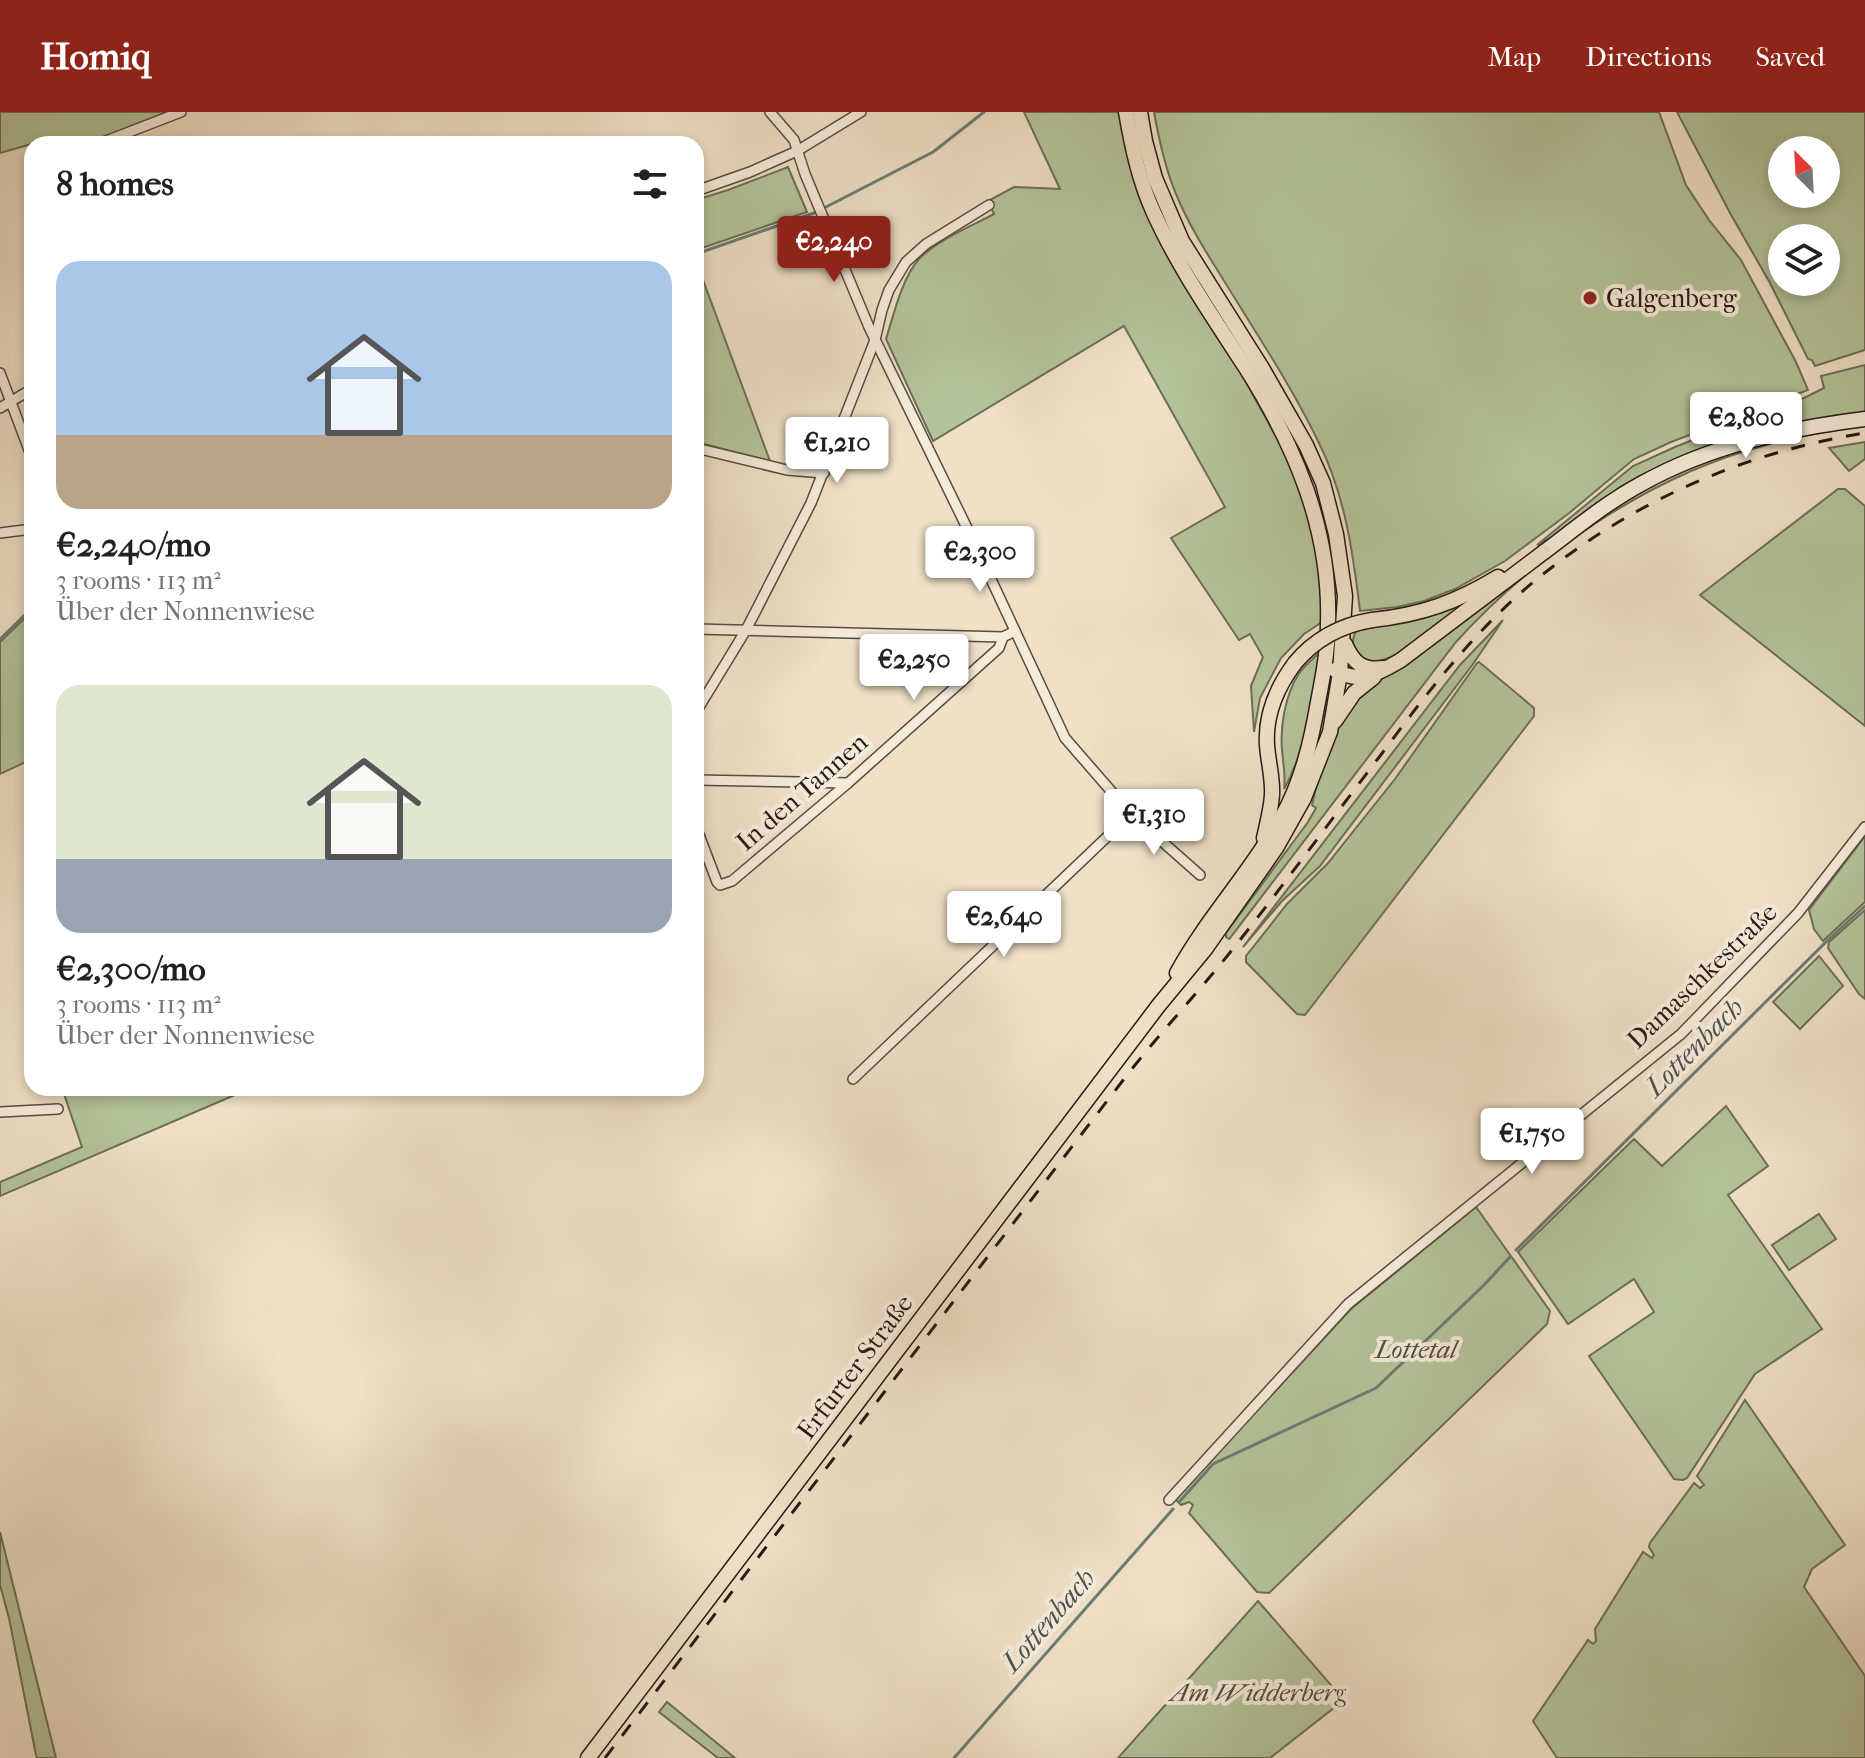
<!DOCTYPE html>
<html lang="en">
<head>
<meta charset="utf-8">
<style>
	body { margin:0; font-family:"IM FELL French Canon",serif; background:#f6f6f6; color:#202124; height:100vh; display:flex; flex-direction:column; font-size:30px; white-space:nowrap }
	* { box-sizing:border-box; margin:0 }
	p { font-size:26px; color:#757577 }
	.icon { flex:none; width:44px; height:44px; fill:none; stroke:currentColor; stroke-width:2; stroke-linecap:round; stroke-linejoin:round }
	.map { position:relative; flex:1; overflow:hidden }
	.panel { position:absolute; left:24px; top:24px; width:680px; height:960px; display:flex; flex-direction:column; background:#fff; border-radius:24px; box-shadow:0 4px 12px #0003 }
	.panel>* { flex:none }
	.needle { width:52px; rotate:336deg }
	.fabs { position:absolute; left:1768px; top:24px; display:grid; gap:16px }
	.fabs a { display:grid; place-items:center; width:72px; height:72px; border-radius:50%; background:#fff; box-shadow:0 4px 12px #0003; font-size:40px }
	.price { position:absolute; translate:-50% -68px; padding:0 18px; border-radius:8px; background:#fff; color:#222; font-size:26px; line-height:52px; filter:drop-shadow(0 2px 4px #0008) }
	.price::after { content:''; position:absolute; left:50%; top:48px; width:24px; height:18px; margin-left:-12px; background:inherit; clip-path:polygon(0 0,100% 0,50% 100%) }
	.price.current { background:#8f2418; color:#fff }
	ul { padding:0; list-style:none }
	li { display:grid; align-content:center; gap:16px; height:424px; padding:0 32px }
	li span { display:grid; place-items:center; height:248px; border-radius:24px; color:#555 }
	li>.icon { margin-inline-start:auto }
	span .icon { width:144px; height:144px; fill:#fffc; stroke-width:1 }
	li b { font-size:34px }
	h2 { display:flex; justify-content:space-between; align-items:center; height:96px; padding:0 32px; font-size:34px }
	header { display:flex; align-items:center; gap:48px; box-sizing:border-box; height:112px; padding:0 40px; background:#8f2418; color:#fff }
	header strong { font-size:38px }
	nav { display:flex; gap:44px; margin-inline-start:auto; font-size:28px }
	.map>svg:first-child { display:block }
	.green { fill:#b4c399; stroke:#6c6e57; stroke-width:2; fill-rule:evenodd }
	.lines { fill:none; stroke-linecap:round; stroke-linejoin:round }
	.stream { stroke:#6b7b74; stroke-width:3 }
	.street-casing { stroke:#584b41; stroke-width:12 }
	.secondary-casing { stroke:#251915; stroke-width:17 }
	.primary-casing { stroke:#251915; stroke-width:17 }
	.street { stroke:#f5ebda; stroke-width:9 }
	.secondary { stroke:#f5ebda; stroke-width:14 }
	.primary { stroke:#efe0c6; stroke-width:14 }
	.rail { stroke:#251915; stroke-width:3; stroke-dasharray:14 14; stroke-linecap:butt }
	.primary-bridge-casing { stroke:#251915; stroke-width:17; stroke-linecap:butt }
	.primary-bridge { stroke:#efe0c6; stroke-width:14 }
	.poi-dot { fill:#8f2418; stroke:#f5ebda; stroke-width:3 }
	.labels { text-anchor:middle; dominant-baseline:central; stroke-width:8; stroke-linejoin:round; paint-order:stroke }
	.poi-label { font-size:26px; fill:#251915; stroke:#f5ebda; text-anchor:start }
	.street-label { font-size:26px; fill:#251915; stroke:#f5ebda }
	.park-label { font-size:26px; font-style:italic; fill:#504c3d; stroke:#f5ebda }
	.water-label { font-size:28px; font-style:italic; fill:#4e524d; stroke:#f5ebda }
</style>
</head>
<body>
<header>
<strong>Homiq</strong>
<nav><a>Map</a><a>Directions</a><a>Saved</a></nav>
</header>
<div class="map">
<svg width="1865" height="1646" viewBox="0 0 1865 1646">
	<rect width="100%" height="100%" fill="#efe0c6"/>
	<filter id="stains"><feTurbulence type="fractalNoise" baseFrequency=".0025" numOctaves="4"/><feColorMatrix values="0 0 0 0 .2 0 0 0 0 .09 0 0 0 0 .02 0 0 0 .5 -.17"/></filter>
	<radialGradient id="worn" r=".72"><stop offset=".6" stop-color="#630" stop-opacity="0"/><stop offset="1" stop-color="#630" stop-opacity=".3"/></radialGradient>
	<g class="green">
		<polygon points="0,0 177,0 94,32 44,32 42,29 0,41"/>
		<path d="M 1024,0 L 1122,0 L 1182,163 L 1241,261 L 1285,341 L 1314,417 L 1325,508 L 1304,522 L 1281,546 L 1260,586 L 1254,620 L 1251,574 L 1263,545 L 1250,522 L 1239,528 L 1171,426 L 1225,395 L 1124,214 L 933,329 L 886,227 C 894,202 902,166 919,147 C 939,127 970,115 994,102 L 988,89 L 1014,75 L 1060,77 Z"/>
		<path d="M 1154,0 L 1659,0 L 1686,73 L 1709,108 L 1741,148 L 1796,250 L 1808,278 L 1671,330 L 1634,347 L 1568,402 L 1505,449 L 1455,477 L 1424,489 L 1397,495 L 1360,499 C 1353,441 1345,382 1318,329 C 1292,275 1258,224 1226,172 C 1208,143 1189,114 1176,82 C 1165,56 1159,28 1154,0 Z"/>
		<path d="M 1677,0 L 1865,0 L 1865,238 L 1815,254 L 1812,248 L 1808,247 L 1770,171 L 1730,101 ZM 1782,38 L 1826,38 L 1826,82 L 1782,82 ZM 1782,126 L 1826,126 L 1826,170 L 1782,170 Z"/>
		<polygon points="788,55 807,100 696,138 696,88 728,78"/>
		<polygon points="696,149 770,349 696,330"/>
		<polygon points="1865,253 1865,302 1811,308 1755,320 1676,348 1640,364 1620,375 1561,421 1537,433 1633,354 1675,335 1775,295 1804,286 1824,276 1821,264"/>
		<path d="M 1865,312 L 1865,314 C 1830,319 1796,324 1763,334 C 1649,364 1535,443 1456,530 L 1230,826 L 1229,827 L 1226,825 L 1226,821 L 1308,710 L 1316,696 L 1312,693 C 1321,654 1337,595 1372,572 C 1384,564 1397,559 1410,550 L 1611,396 L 1672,361 L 1755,331 Z"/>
		<polygon points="1865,330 1865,347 1849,359 1829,336"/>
		<polygon points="1838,377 1845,377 1865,394 1865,614 1700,483"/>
		<path d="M 1456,492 L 1459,498 C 1438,514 1416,535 1391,545 C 1383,548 1374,552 1366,549 C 1352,546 1350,528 1357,517 Z"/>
		<polygon points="32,499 32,647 0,662 0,530"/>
		<polygon points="1503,508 1473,552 1320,754 1282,789 1243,835 1460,553"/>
		<path d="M 1320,540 C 1312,587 1308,635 1284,677 C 1286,663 1283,652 1282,638 C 1280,615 1285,584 1298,563 C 1303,555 1313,547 1320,540 Z"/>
		<polygon points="1479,550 1534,596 1534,604 1305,903 1297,902 1246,850 1246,844 1287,792 1328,751 1395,667 1477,551"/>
		<polygon points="1865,724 1865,790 1823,829 1814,817 1809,798"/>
		<polygon points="1865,798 1865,887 1859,882 1828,836 1829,830"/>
		<polygon points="1819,844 1843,874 1800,917 1773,890"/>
		<polygon points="62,976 251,976 0,1084 0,1070 82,1035"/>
		<polygon points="1726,994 1768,1054 1728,1083 1822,1217 1755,1262 1687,1366 1683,1368 1674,1367 1589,1244 1654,1200 1634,1167 1568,1212 1518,1140 1634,1027 1662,1054"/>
		<polygon points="1476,1095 1550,1199 1547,1212 1269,1481 1257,1480 1189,1401 1193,1393 1189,1390 1181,1393 1175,1387 1351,1197"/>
		<polygon points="1819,1102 1836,1127 1789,1158 1772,1133"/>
		<polygon points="1745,1288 1845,1433 1812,1457 1804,1475 1865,1564 1865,1646 1557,1646 1533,1609 1588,1528 1593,1532 1596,1529 1595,1517 1643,1440 1652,1446 1654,1443 1649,1435 1650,1431 1694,1371 1700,1376 1704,1373 1697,1364"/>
		<polygon points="0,1420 56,1646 37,1646 36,1643 9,1506 0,1473"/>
		<polygon points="1258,1489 1344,1588 1270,1646 1118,1646"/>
		<polygon points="667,1590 735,1646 718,1646 659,1600"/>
	</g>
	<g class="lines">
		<g class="stream">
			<polyline points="824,96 933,40 984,0"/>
			<polyline points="696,142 817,100"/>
			<polyline points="0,527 32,496"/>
			<polyline points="1516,1138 1828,828 1865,794"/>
			<polyline points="1180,1389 1213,1352 1376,1276 1483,1174 1510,1145"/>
			<polyline points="954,1646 1173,1397"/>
		</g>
		<defs>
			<g id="street">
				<polyline points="770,0 794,28 805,62 869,215 969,420 1065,626 1131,702 1200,763"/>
				<polyline points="98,32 181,0"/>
				<polyline points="696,79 750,60 797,39 861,0"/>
				<polyline points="0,261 32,346"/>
				<polyline points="0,296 32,277"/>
				<polyline points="696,336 787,358 824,361"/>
				<polyline points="0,421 32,417"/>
				<polyline points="696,517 1003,525"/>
				<polyline points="696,600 746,518 811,391 875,228 882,198 889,178 906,150 926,132 989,93"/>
				<polyline points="696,668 848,671"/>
				<polyline points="696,715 717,770 720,773 732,769 848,671 999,536 1003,525 1015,519"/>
				<polyline points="853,967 1131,702"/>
				<polyline points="0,1000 58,997"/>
				<polyline points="1169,1388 1348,1192 1681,922 1798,801 1865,715"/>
			</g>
			<path id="secondary" d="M 1544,440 C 1576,416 1606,391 1641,372 C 1711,333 1786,317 1865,307"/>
			<g id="primary">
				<path d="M 1126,0 C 1132,34 1139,68 1153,99 C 1178,155 1213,205 1246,256 C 1295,334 1331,417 1328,512 C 1328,538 1323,564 1318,590 C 1311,630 1302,669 1282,705 C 1251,760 1207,806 1177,861"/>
				<path d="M 1372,508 C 1421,503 1457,490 1498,465"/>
				<path d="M 1345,532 C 1353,550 1362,559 1383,556"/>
				<path d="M 1335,558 C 1360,573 1379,561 1401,548 L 1544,440"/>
				<polyline points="1335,609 1354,581 1374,565"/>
				<path d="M 1264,726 C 1267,712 1271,698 1272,683 C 1273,666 1268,649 1267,633 C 1265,602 1277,575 1295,551"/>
				<polyline points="588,1646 1159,893 1206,836 1276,736 1304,686 1330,620 1340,561 1345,484 1336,422 1323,371 1306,333 1262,256 1182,129 1155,66 1145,29 1140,0"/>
			</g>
		</defs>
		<use href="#street" class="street-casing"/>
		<use href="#secondary" class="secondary-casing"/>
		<use href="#primary" class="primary-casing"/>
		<use href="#street" class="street"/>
		<use href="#secondary" class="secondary"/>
		<use href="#primary" class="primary"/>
		<path class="rail" d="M 605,1646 C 778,1420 950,1193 1124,967 C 1158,923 1197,882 1232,838 C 1283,774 1331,708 1380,644 C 1429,578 1478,514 1542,463 C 1636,388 1746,340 1865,321"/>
		<defs>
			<path id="primary-bridge" d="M 1295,551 C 1315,527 1342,513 1372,508"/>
		</defs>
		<use href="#primary-bridge" class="primary-bridge-casing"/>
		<use href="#primary-bridge" class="primary-bridge"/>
	</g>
	<circle class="poi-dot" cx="1590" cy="186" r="8"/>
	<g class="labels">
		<g class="poi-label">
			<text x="1606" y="186">Galgenberg</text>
		</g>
		<g class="street-label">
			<text transform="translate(802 680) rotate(-41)">In den Tannen</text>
			<text transform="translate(1702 864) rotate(-44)">Damaschkestraße</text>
			<text transform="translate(855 1255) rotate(-53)">Erfurter Straße</text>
		</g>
		<g class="park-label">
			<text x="1416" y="1237">Lottetal</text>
			<text x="1258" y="1580">Am Widderberg</text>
		</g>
		<g class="water-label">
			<text transform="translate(1694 935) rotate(-45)">Lottenbach</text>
			<text transform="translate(1048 1508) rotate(-49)">Lottenbach</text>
		</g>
	</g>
	<rect width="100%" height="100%" filter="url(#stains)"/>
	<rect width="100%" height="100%" fill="url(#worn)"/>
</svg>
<div class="fabs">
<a><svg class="needle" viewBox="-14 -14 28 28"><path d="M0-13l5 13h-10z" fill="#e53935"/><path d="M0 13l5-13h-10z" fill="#757577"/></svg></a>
<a><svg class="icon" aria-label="layers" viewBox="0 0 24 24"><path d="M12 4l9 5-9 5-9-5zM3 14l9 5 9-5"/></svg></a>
</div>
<b class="price current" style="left:834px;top:172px">€2,240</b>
<b class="price" style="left:1746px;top:348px">€2,800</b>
<b class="price" style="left:837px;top:373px">€1,210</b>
<b class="price" style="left:980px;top:482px">€2,300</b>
<b class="price" style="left:914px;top:590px">€2,250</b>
<b class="price" style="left:1154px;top:745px">€1,310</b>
<b class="price" style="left:1004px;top:847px">€2,640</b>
<b class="price" style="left:1532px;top:1064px">€1,750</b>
<section class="panel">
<h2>8 homes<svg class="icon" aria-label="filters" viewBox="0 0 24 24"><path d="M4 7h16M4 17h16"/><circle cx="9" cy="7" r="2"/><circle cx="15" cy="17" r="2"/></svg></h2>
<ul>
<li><span style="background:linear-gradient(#a9c7e8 70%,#b9a48a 0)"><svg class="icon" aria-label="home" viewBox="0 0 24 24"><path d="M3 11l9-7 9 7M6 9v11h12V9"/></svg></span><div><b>€2,240/mo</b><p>3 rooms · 113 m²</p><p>Über der Nonnenwiese</p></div></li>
<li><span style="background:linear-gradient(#dfe7d0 70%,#9aa5b1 0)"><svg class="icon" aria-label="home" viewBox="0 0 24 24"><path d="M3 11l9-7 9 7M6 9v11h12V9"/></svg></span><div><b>€2,300/mo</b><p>3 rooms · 113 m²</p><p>Über der Nonnenwiese</p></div></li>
</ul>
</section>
</div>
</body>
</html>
